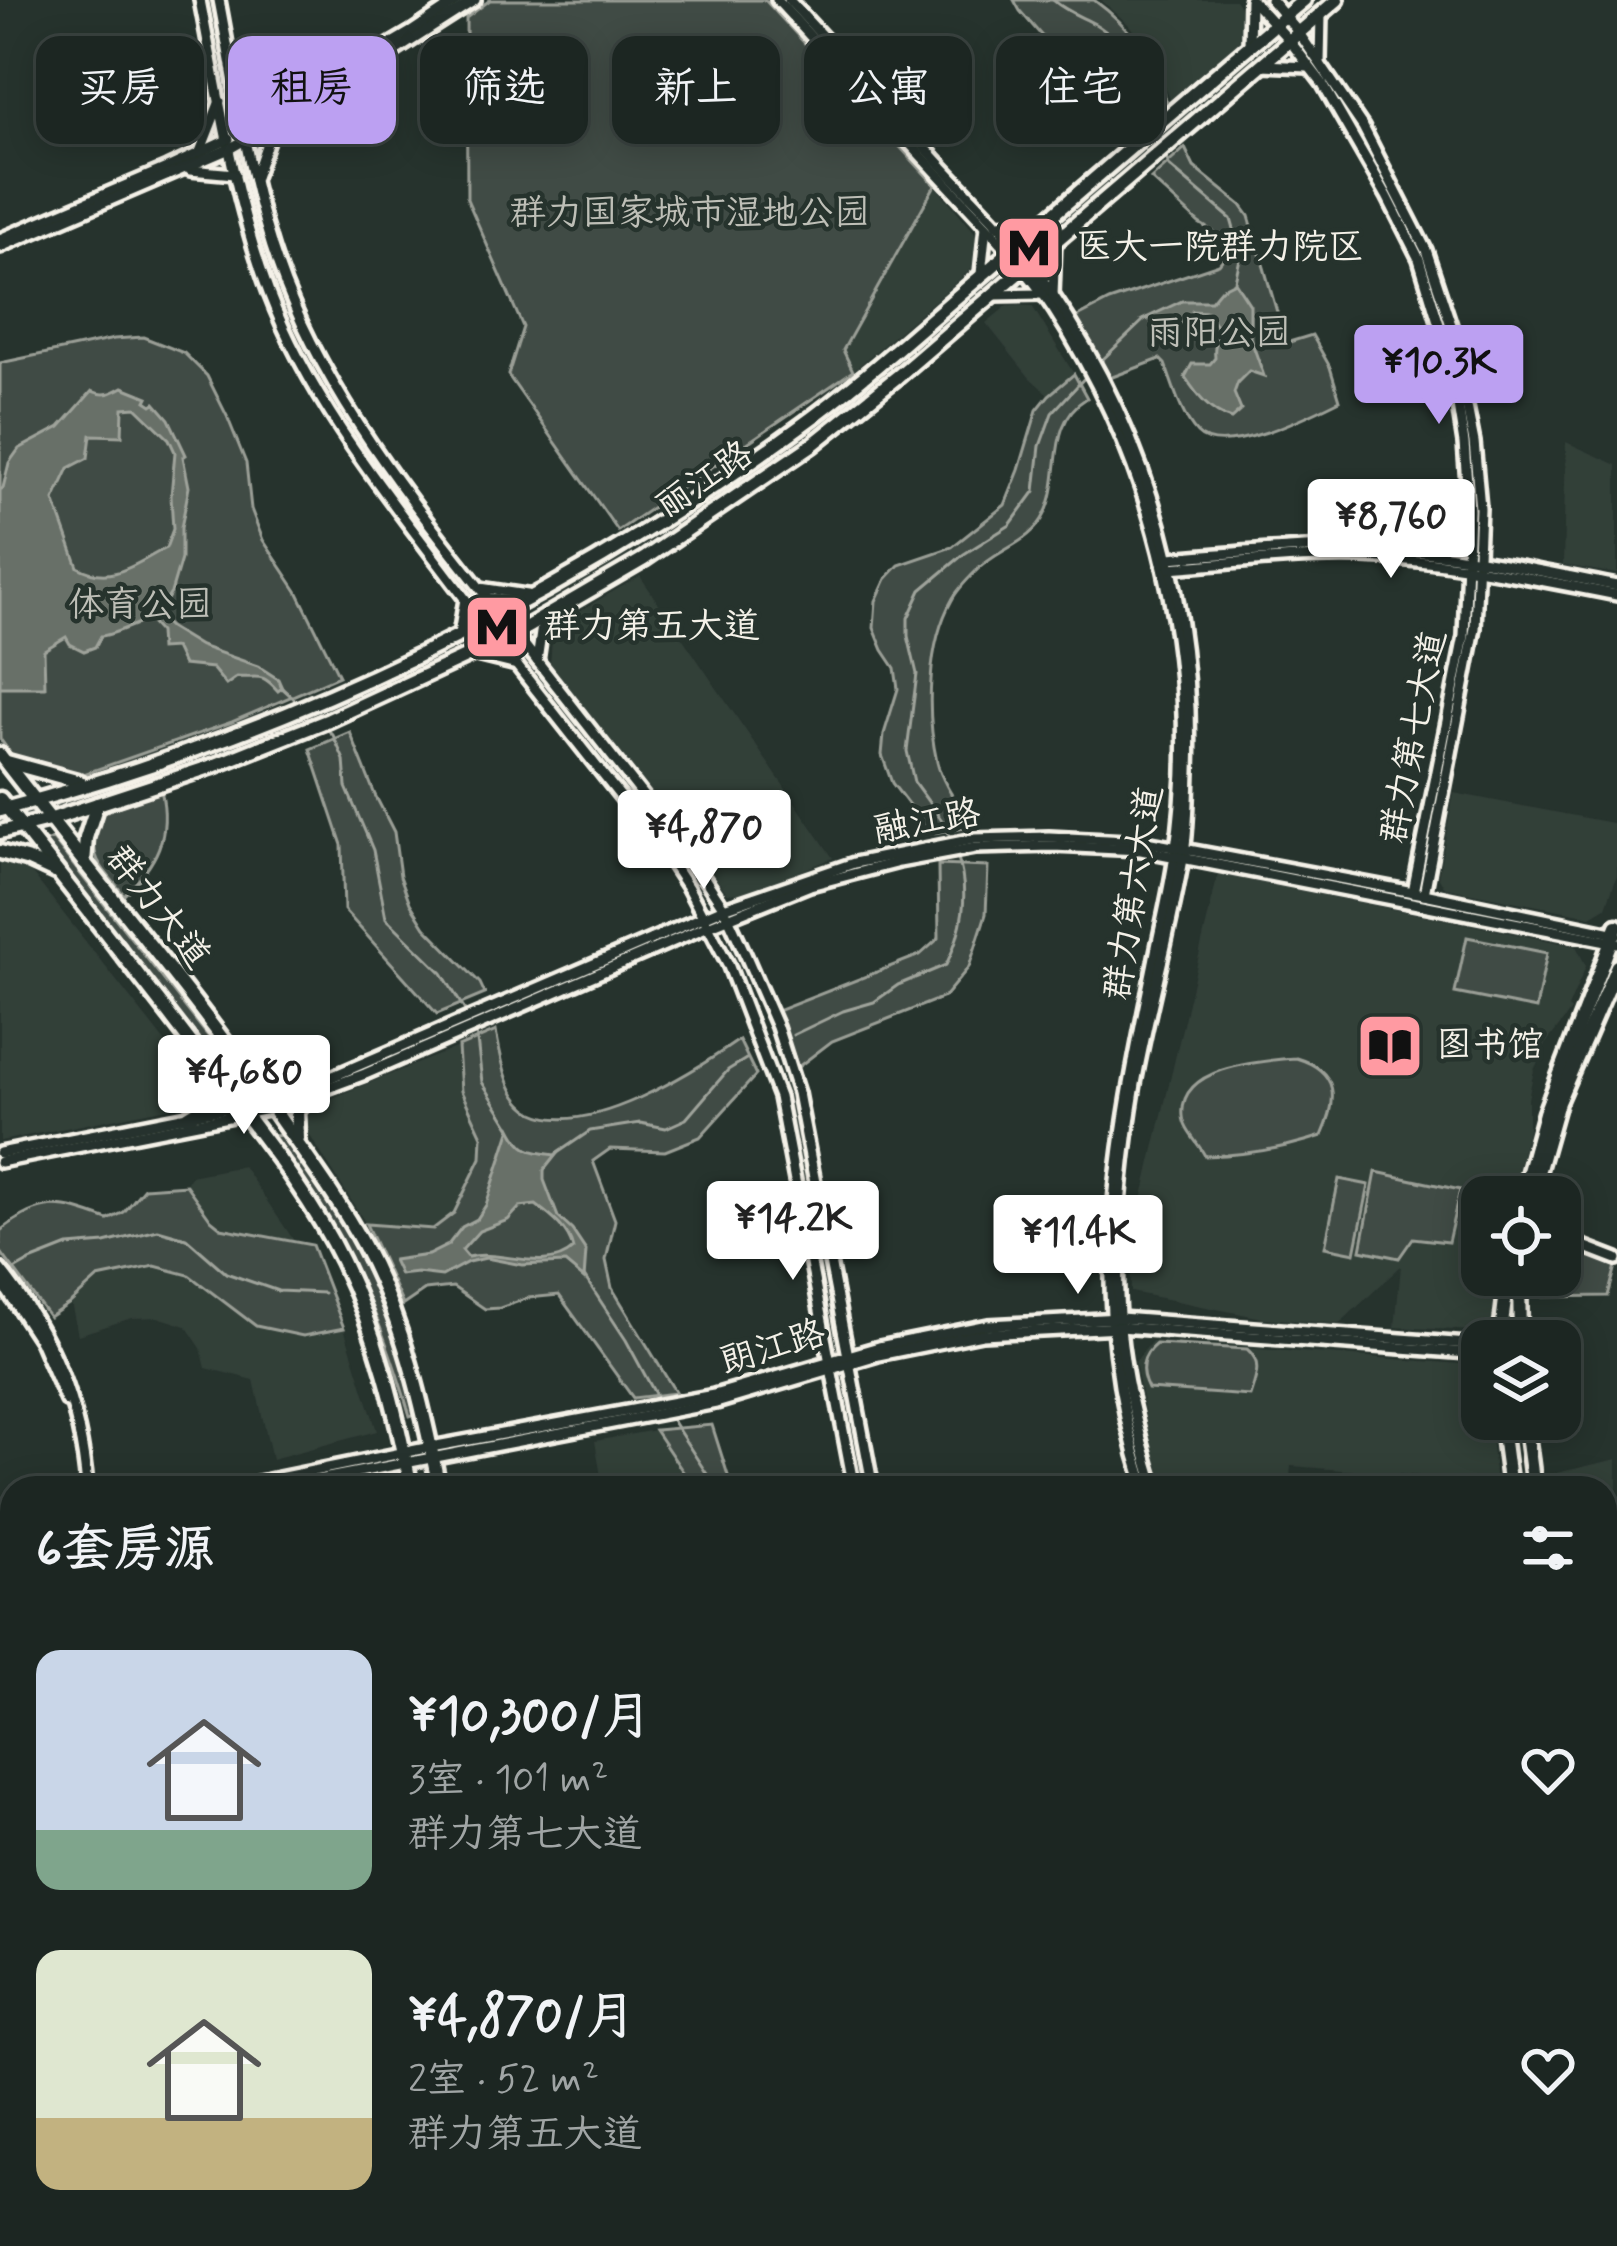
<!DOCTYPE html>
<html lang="zh">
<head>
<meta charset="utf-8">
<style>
	body { margin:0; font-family:Mynerve,"LXGW WenKai TC",sans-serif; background:#252e2a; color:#f1f3f6; height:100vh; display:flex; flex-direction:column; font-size:45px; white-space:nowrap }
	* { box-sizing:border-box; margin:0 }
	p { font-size:39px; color:#a0a5a5 }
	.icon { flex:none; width:66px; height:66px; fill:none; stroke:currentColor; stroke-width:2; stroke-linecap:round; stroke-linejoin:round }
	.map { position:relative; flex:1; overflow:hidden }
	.drawer { position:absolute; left:0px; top:1476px; width:1617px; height:771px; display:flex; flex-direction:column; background:#1c2622; border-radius:36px 36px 0 0; box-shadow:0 6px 30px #0003,0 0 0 3px #3a4340 }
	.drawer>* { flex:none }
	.top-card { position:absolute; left:36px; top:36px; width:1545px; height:108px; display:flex; gap:24px }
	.tools { position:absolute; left:1461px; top:1176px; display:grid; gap:24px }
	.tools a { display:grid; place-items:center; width:120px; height:120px; border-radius:24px; background:#1c2622; box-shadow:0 6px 30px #0003,0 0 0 3px #3a4340; font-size:60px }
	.price { position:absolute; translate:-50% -102px; padding:0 27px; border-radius:12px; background:#fff; color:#222; font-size:39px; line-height:78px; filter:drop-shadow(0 3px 6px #0008) }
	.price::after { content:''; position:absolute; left:50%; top:72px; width:36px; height:27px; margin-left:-18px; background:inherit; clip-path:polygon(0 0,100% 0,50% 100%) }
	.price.active { background:#bca0f2; color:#111 }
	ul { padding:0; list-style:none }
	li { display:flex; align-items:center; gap:36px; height:300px; padding:0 36px }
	li span { display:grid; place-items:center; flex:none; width:336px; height:240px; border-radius:24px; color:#555 }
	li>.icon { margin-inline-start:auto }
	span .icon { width:144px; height:144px; fill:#fffc; stroke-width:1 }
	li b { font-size:51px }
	h2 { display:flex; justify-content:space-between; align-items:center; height:144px; padding:0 36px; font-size:51px }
	.pill { padding:0 42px; border-radius:24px; background:#1c2622; box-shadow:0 6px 30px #0003,0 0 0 3px #3a4340; font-size:42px; line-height:108px }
	.pill.active { background:#bca0f2; color:#111 }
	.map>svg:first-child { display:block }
	.built { fill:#333f39 }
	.green { fill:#414b45; stroke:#9a9e96; stroke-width:3 }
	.water { fill:#676f68; stroke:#9fa39b; stroke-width:3; fill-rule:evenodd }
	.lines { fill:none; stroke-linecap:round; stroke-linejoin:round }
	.stream { stroke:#9fa39b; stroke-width:3 }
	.secondary-casing { stroke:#f4f1e8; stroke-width:18 }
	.primary-casing { stroke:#f4f1e8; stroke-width:21 }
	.highway-casing { stroke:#f4f1e8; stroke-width:24 }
	.secondary { stroke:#26332d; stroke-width:9 }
	.primary { stroke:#26332d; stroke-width:12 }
	.highway { stroke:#26332d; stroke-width:15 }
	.labels { text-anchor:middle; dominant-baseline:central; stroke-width:9; stroke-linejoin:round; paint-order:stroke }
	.park-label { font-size:36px; fill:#bebfb7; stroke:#26332d }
	.poi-label { font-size:36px; fill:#f4f1e8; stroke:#26332d; text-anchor:start }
	.street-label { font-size:36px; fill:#f4f1e8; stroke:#26332d }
</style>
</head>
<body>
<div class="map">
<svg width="1617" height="2246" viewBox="0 0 1617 2246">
	<rect width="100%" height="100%" fill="#26332d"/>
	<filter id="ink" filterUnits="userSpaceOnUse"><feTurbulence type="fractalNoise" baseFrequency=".00833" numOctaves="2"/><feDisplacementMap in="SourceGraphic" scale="24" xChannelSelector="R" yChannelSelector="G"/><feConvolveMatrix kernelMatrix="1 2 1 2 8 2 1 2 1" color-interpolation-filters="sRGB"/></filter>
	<g filter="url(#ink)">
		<g class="built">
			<polygon points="1101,0 1235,0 1241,8 1242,18 1240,40 1170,100 1159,70 1143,43 1128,24"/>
			<polygon points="935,185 977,235 974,267 853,371 842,350"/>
			<polygon points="1008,305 1032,306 1074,374 1049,395 1030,378 986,323"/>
			<polygon points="1566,442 1617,465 1617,574 1563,565"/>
			<polygon points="640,576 833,858 745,894 727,893 550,665 553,626"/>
			<polygon points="1454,793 1617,824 1617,875 1606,907 1591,916 1445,888 1438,876"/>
			<polygon points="0,861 30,871 198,1084 194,1096 183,1105 0,1141"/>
			<polygon points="1218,874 1576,946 1586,966 1568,1008 1571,1011 1547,1042 1534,1070 1528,1099 1528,1131 1511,1197 1482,1197 1482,1275 1497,1275 1492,1324 1476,1331 1395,1327 1401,1266 1339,1324 1262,1318 1131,1292 1130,1252"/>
			<polygon points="458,1047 461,1091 482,1136 481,1158 454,1213 433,1229 366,1224 305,1128 312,1106"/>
			<polygon points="243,1166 295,1242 222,1228 211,1220 186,1185 190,1176"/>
			<polygon points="155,1266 189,1275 257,1326 303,1336 344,1328 377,1431 272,1459 254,1380 206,1368 201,1348 186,1326 158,1317 132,1318 78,1335 71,1303 98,1278"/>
			<polygon points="1152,1341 1475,1365 1482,1374 1482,1419 1489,1419 1496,1482 1291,1466 1289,1488 1163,1488 1153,1456 1135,1362"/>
			<polygon points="655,1430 694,1488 603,1488 595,1441"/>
			<polygon points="1617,1459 1617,1543 1605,1546 1605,1488 1542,1488 1539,1477"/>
			<polygon points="12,1551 12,1761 0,1761 0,1554"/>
			<polygon points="0,1902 12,1902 12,2072 0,2075"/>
		</g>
		<g class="green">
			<polygon points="490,0 765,0 935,185 843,350 853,371 618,531 508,375 523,327 467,199 466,18"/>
			<path d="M 1014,0 L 1094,0 C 1130,26 1155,60 1167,103 L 1141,125 L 1127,110 L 1100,72 L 1047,42 L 1020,11 Z"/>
			<path d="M 1185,148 L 1194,167 L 1241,205 L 1249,216 L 1286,343 L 1312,335 L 1330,367 L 1340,400 C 1312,414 1222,460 1197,433 C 1181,416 1173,385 1165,364 L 1160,359 L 1107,379 L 1076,318 L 1109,301 L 1219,264 L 1227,254 L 1222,237 L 1199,223 L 1151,179 Z"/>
			<polygon points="143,337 184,353 207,376 227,416 246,463 251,509 263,540 297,591 339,676 232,722 78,776 14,758 0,739 0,363 114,339"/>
			<path d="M 1074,374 L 1087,398 C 1045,423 1064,476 1045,514 C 1031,544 996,549 975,572 C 967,580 957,590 952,600 C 927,644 926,714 937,762 C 942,784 961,808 972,827 L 924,834 L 915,813 L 892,783 L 882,755 L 884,734 L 898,689 L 895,668 L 883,650 L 874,628 L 876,601 L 886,579 L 899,565 L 952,547 L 1005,505 L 1019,470 L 1037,410 L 1049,395 Z"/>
			<polygon points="350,732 375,795 394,832 400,876 410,903 425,927 480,983 485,994 437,1014 344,910 342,845 310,749"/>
			<path d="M 161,790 C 172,835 156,865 124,895 C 97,861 88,860 99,814 Z"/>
			<polygon points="53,839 241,1078 230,1077 138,965 44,842"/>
			<polygon points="938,865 988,867 986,914 969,967 944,997 832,1041 798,1067 777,1011 920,955 939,938"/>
			<polygon points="1467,937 1547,953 1536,1009 1455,993"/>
			<path d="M 496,1031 C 501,1058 507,1100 534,1113 C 587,1139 696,1070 739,1040 L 756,1075 L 700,1137 L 665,1151 L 610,1149 L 593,1161 L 615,1220 L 606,1260 L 612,1288 L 676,1393 L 633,1398 L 559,1295 L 528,1298 L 500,1308 L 485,1309 L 453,1287 L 425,1290 L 403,1305 L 366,1224 L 433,1229 L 454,1213 L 481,1158 L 482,1136 L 461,1091 L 458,1047 Z"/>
			<path d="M 1296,1058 C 1340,1071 1338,1100 1322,1136 C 1283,1149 1247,1155 1205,1156 C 1199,1143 1184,1131 1183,1116 C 1178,1066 1261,1061 1296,1058 Z"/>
			<path d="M 282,1135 C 300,1161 320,1186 336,1213 C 374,1275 400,1344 417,1414 L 410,1416 C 390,1347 363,1277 326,1215 C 310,1188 291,1162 274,1136 Z"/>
			<polygon points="1376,1172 1460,1190 1448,1242 1413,1238 1399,1258 1361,1250"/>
			<polygon points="1339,1179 1369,1185 1355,1253 1325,1247"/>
			<path d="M 186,1185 L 211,1220 L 221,1228 L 312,1245 L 344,1328 L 303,1336 L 256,1326 L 189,1275 L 155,1266 L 98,1278 L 70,1303 L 49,1317 L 0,1251 L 0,1231 C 43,1198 60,1202 108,1220 L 124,1212 L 144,1188 Z"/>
			<polygon points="1560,1244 1616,1266 1608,1296 1544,1297 1546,1275 1560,1275"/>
			<path d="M 1156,1344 L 1247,1349 C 1263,1362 1256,1378 1250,1396 L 1148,1389 C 1139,1371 1141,1356 1156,1344 Z"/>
			<polygon points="712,1425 732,1488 694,1488 655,1430"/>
		</g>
		<g class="water">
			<path d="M 1235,282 L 1250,305 L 1250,337 L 1264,376 L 1249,371 L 1238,382 L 1234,393 L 1241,410 L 1231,419 C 1209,412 1198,396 1185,377 L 1192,364 L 1210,364 L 1215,358 C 1212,332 1228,341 1207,312 L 1192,311 L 1187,320 L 1179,325 L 1144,319 L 1182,301 L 1211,301 L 1221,289 Z"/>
			<path d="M 123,387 L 148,397 L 146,401 L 152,405 L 155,403 L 169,419 L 186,455 L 183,457 L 189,487 L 181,528 L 181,559 L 171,593 L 157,615 L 169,627 L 200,646 L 258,666 L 278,679 L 282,688 L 278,691 C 260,671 259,679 237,677 L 226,685 L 212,668 L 183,665 L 175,648 L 160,649 L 159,632 L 148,620 C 134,624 113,635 101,636 L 95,647 L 84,651 L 70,644 L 66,637 L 44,650 L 45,687 L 0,687 L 0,490 L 3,488 L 9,463 L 19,449 L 60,427 L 92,391 C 105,397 112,393 123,387 ZM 136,407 L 169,439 L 175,452 L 171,496 L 173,529 L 166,548 C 136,563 111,586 78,567 L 54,500 L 69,468 L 88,458 L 91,435 L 122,436 L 123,408 Z"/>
			<path d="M 511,1128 C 523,1152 530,1152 556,1155 L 544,1170 L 544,1180 L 558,1217 L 572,1230 L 586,1251 L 584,1279 L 565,1263 L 522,1265 L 486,1258 L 468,1262 L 442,1276 L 417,1273 L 400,1275 L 393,1260 L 428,1255 L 448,1245 L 462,1227 L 477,1219 L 486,1205 ZM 536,1205 C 552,1217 569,1230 573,1249 C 546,1274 500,1249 468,1257 L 462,1250 L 479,1231 L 508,1220 L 520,1207 Z"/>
		</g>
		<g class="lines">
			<g class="stream">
				<path d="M 1053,0 C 1067,12 1080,16 1095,24 C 1132,46 1142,83 1154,121"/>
				<polyline points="1165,153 1169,166 1231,219 1241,254 1235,281"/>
				<polyline points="1100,362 1145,319"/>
				<polyline points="282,688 301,705"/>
				<polyline points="326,728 333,735 344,760 346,787 373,850 386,918 442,973 469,1017"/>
				<polyline points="951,840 946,826 914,782 907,751 917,674 908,636 908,618 921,590 964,554 1010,525 1035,491 1040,446 1052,413 1089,373"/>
				<polyline points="476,1031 482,1082 510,1127"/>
				<path d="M 793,1035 L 843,1011 L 874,1002 L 898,985 L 946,965 C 963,931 970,892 957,855"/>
				<polyline points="556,1154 590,1131 640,1123 666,1128 686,1119 728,1070 746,1059"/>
				<polyline points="9,1273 30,1261 68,1246 105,1243 158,1230 186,1238 226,1273 278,1291 324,1293"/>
				<polyline points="584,1276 626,1340 659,1401"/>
				<polyline points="668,1414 716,1488"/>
			</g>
			<defs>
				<g id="secondary">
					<path d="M 200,0 C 219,98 234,199 269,293 C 307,393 373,478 438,563 C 511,660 587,755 663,850 L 688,888 L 728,964 L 779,1097 L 854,1488"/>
					<path d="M 219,0 C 237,95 250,193 285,284 C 332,404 414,505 493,605 C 557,686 621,768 685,849 L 724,908 L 746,956 L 777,1027 L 798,1093 L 873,1488"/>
					<path d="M 777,0 C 830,58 883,115 937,173 C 977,217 1021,260 1054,310 C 1157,469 1204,667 1175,855 C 1170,891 1161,926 1154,962 C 1116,1147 1084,1301 1145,1488"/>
					<path d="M 789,0 C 840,56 892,111 943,167 C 972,198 1003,228 1029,261 C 1140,409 1196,587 1189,771 C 1188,798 1188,826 1184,853 C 1171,930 1149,1007 1135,1084 C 1122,1162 1113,1250 1120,1328 C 1125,1383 1139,1436 1155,1488"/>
					<polyline points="1252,0 1289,40 1322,83 1387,196 1419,259 1452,367 1464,443 1469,510 1464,636 1413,892"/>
					<polyline points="1271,0 1299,33 1363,127 1426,250 1451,325 1474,442 1480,508 1475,628 1424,894"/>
					<polyline points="1249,47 1250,0"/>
					<polyline points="1320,62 1321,14"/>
					<polyline points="1262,65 1309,67"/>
					<polyline points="239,104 279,111"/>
					<polyline points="243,131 411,32 459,0"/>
					<polyline points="200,152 220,101"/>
					<polyline points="190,170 235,174"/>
					<polyline points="254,180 274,123"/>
					<polyline points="996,224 1044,222"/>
					<polyline points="0,239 167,168 229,139"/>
					<polyline points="0,247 229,149 350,80 475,0"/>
					<polyline points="981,274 986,226"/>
					<polyline points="994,295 1042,294"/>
					<polyline points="1053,295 1055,242"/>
					<path d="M 1170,558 C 1237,553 1305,545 1372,548 C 1455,552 1536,570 1617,586"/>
					<path d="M 1170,568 C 1234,563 1299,555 1363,557 C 1449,560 1533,579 1617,595"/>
					<polyline points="480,588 533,596"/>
					<polyline points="459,635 465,599"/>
					<polyline points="472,654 517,665"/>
					<polyline points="537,661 543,619"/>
					<polyline points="0,1153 268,1100 308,1087 724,908 854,863 974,839 1049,837 1146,842 1424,894 1617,934"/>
					<polyline points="0,1162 273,1108 365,1074 708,926 810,885 899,862 975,848 1053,846 1141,850 1617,943"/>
					<polyline points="1560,1237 1617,1259"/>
					<path d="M 0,1269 C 52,1333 81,1407 87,1488"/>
					<polyline points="0,1280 40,1341 66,1401"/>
					<polyline points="229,1488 431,1447 714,1395 879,1347 988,1325 1120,1318 1482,1345"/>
					<polyline points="276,1488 716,1403 878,1355 982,1334 1120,1327 1482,1354"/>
					<polyline points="0,1533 12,1531"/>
					<polyline points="0,1540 12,1538"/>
					<polyline points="0,2081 12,2079"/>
					<polyline points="0,2180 12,2178"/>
					<polyline points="121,2235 123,2246"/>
					<polyline points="128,2235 130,2246"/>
					<polyline points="248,2235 250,2246"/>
					<polyline points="997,2235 999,2246"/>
					<polyline points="1343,2235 1345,2246"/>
				</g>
				<g id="primary">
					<path d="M 0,755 C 94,878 196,996 283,1123 C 311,1163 340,1202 363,1245 C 403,1320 423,1406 439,1488"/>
					<polyline points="7,762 80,782"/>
					<path d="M 0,799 C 73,892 148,985 219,1080 C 263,1138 310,1195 342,1261 C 377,1334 396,1410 411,1488"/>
					<path d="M 0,810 C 287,735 559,602 798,428 C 862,382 920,328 980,277 C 1088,185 1195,91 1304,0"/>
					<polyline points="0,832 49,820 213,766 329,720 515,634 644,559 812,445 897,377 1337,0"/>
					<polyline points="0,852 29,860 55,872"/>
					<polyline points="84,863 86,838 97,804"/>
					<path d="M 189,1116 C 210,1105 213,1094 209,1071"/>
					<polyline points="298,1139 297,1110 316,1093"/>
					<polyline points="1522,1197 1545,1113 1617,926"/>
					<polyline points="1531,1197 1558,1102 1617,966"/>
					<polyline points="1519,1275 1520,1341"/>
					<polyline points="1500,1341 1508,1275"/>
					<polyline points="1501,1419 1510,1488"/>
					<polyline points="1525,1419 1534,1488"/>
					<polyline points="1605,1793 1617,1842"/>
					<polyline points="1605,1889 1617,1937"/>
					<polyline points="1605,2134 1617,2131"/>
					<polyline points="1605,2151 1617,2149"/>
					<polyline points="1022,2246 1080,2235"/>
					<polyline points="1109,2246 1166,2235"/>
				</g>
				<g id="highway">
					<polyline points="1605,1689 1617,1685"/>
					<polyline points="1605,1703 1617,1699"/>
					<polyline points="1605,1716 1617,1712"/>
					<polyline points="1605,1730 1617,1726"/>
					<polyline points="0,1816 12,1816"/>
					<polyline points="0,1827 12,1827"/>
					<polyline points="0,1839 12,1839"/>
					<polyline points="0,1850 12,1851"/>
				</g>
			</defs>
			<use href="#secondary" class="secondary-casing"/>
			<use href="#primary" class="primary-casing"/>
			<use href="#highway" class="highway-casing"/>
			<use href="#secondary" class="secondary"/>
			<use href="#primary" class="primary"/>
			<use href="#highway" class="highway"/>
		</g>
	</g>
	<defs>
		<symbol id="metro-square" viewBox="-11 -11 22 22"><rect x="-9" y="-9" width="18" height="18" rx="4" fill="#ff9aa2" stroke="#26332d"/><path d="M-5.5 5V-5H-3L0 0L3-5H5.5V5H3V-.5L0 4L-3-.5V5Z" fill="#111"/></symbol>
		<symbol id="library-square" viewBox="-11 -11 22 22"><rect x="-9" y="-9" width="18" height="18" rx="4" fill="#ff9aa2" stroke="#26332d"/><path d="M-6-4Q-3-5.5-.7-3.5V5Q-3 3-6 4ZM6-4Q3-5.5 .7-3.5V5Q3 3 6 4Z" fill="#111"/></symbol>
	</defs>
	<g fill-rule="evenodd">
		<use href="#metro-square" x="991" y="210" width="76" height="76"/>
		<use href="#metro-square" x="459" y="589" width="76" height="76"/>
		<use href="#library-square" x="1352" y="1008" width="76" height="76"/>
	</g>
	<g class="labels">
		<g class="park-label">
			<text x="690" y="214">群力国家城市湿地公园</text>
			<text x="1219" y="334">雨阳公园</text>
			<text x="140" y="606">体育公园</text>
		</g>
		<g class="poi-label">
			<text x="1076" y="248">医大一院群力院区</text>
			<text x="544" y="627">群力第五大道</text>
			<text x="1436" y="1046">图书馆</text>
		</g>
		<g class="street-label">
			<text transform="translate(705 481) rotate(-34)">丽江路</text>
			<text transform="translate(1415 737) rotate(-79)">群力第七大道</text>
			<text transform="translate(927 823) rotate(-10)">融江路</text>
			<text transform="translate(1135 893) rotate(-81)">群力第六大道</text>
			<text transform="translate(157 908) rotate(52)">群力大道</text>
			<text transform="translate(773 1349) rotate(-17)">朗江路</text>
		</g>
	</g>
</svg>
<div class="tools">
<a><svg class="icon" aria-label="locate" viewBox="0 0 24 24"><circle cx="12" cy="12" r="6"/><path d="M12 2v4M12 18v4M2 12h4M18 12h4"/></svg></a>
<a><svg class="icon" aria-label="layers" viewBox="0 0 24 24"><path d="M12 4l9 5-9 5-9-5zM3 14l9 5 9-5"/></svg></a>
</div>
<b class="price active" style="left:1439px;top:427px">¥10.3K</b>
<b class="price" style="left:1391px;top:581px">¥8,760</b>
<b class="price" style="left:704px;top:892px">¥4,870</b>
<b class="price" style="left:244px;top:1137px">¥4,680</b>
<b class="price" style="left:793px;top:1283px">¥14.2K</b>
<b class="price" style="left:1078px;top:1297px">¥11.4K</b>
<div class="top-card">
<a class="pill">买房</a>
<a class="pill active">租房</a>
<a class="pill">筛选</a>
<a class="pill">新上</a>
<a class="pill">公寓</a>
<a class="pill">住宅</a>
</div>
<section class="drawer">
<h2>6套房源<svg class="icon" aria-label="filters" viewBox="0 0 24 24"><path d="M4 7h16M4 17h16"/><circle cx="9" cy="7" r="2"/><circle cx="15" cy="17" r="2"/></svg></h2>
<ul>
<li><span style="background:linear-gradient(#c9d6e8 75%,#7fa58c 0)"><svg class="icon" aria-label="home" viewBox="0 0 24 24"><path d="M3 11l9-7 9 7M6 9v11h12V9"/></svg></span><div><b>¥10,300/月</b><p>3室 · 101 m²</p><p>群力第七大道</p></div><svg class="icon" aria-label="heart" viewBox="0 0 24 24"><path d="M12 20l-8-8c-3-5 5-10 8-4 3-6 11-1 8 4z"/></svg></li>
<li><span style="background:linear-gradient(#dfe7d0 70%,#c2b280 0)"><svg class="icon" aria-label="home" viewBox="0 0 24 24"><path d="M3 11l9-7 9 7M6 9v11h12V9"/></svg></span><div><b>¥4,870/月</b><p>2室 · 52 m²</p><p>群力第五大道</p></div><svg class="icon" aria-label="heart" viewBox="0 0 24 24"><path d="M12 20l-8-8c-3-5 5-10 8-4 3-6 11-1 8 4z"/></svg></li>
</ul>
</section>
</div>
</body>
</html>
